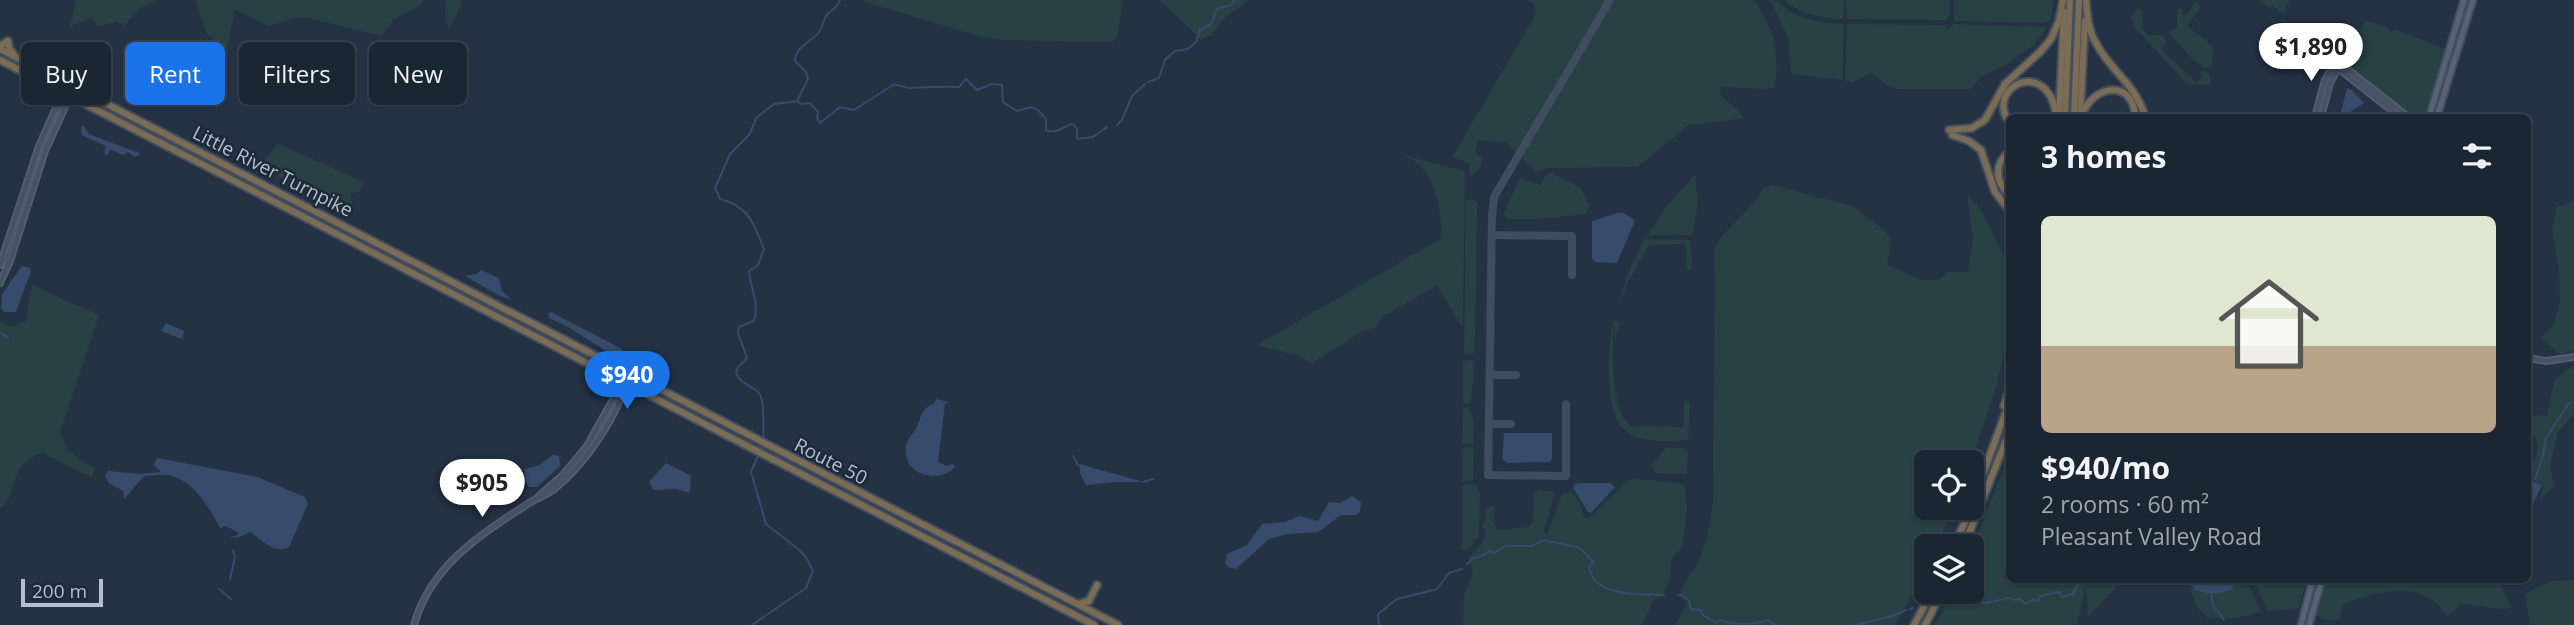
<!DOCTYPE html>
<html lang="en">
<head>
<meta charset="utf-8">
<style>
	body { margin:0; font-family:"Open Sans",sans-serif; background:#28323f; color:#f1f3f6; height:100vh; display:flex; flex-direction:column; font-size:26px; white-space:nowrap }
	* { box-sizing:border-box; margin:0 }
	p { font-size:23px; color:#a0a5ac }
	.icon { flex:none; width:38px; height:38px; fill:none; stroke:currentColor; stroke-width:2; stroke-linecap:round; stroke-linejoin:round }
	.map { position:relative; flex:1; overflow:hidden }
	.panel { position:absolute; left:2006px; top:114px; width:525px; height:469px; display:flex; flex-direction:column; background:#1b2633; border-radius:10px; box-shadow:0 2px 5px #0004,0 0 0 2px #39434e }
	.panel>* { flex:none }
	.banner { position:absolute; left:21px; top:42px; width:665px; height:63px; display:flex; gap:14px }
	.tools { position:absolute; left:1914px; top:450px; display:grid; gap:14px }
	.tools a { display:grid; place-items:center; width:70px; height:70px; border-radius:10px; background:#1b2633; box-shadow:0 2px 5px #0004,0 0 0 2px #39434e; font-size:35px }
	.scale { position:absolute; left:21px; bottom:18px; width:82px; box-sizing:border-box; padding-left:7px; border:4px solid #b6bfcd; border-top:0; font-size:19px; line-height:24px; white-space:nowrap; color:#b6bfcd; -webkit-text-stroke:5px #1e2939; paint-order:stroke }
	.price { position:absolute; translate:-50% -60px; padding:0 16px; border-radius:24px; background:#fff; color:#222; font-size:23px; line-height:46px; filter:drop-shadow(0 2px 4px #0008) }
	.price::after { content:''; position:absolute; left:50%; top:42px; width:21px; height:16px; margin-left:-10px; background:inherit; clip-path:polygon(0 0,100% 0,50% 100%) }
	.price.current { background:#1a73e8; color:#fff }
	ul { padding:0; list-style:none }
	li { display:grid; align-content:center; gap:14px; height:371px; padding:0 35px }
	li span { display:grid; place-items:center; height:217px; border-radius:10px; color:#555 }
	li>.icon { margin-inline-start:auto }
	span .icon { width:126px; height:126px; fill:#fffc; stroke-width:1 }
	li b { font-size:30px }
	h2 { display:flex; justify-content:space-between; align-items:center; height:84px; padding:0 35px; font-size:30px }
	.chip { padding:0 24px; border-radius:10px; background:#1b2633; box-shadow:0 2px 5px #0004,0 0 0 2px #39434e; font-size:24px; line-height:63px }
	.chip.current { background:#1a73e8; color:#fff }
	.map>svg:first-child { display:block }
	.green { fill:#274145 }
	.water { fill:#374c6c }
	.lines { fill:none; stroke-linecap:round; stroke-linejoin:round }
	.stream { stroke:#374c6c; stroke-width:2 }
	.taxiway { stroke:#404c5f; stroke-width:8 }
	.secondary-casing { stroke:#545f6d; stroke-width:8 }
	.primary-casing { stroke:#434d5c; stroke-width:9 }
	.highway-casing { stroke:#444f5e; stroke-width:10 }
	.secondary { stroke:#475267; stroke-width:4.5 }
	.primary { stroke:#576373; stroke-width:5 }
	.highway { stroke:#7a6c55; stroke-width:6 }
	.labels { text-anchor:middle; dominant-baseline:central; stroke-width:5; stroke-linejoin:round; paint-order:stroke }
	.street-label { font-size:19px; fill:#b6bfcd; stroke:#1e2939 }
</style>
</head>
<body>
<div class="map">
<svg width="2574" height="625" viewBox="0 0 2574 625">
	<rect width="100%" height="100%" fill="#243244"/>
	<g class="green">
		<polygon points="76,0 157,0 140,8 125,25 117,22 99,26 91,18 73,25 69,31"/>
		<polygon points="196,0 424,0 420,6 393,20 382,36 309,18 298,17 269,26 235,9 226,54 205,31"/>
		<polygon points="446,0 459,0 462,3 449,30 445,19"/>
		<polygon points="859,0 1123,0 1117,37 1114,41 1107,42 1000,40 981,37"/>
		<polygon points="1160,0 1249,0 1223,19 1212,35 1201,40"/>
		<path d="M 1526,0 L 1754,0 C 1775,32 1779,49 1775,87 L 1771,89 L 1721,87 L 1720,94 C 1726,102 1739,109 1743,118 L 1695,125 L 1690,124 L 1638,167 L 1548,168 L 1536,172 L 1506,142 L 1478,140 L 1475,152 L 1482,158 L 1480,167 L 1471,178 L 1469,163 L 1452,157 L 1536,14 L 1534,4 Z"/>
		<path d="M 1770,0 C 1781,1 1784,8 1793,13 C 1809,21 1826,23 1843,24 L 1843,80 L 1791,74 L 1788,37 Z"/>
		<path d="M 1784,0 L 1845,0 L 1843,19 C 1822,18 1801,15 1784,0 Z"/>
		<polygon points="1846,0 1949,0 1949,16 1945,20 1847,19"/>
		<polygon points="1954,0 2053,0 2051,20 2043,23 1956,21 1954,20"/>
		<polygon points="2259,0 2289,0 2289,5 2286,5 2286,15 2272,6 2269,8"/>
		<polygon points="2195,1 2201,7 2187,26 2213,46 2212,64 2206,68 2193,60 2168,32 2177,27 2178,9 2182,9 2183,15 2188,15"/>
		<polygon points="2137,8 2142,10 2143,30 2149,35 2163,35 2167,43 2161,49 2197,83 2202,77 2200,71 2206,71 2210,75 2210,85 2187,84 2136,29 2131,17"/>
		<polygon points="2365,21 2386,26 2391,32 2397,30 2446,49 2424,117 2413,117 2348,66 2346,61"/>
		<polygon points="1847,24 1947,25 1945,31 1954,24 2046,27 2046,29 2034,45 2007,64 1982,76 1971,89 1898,89 1887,86 1872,73 1853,82 1845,81"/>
		<polygon points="278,143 363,182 359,192 351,193 352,210 349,213 260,166"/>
		<path d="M 1402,155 L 1465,171 L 1463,328 L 1437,286 L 1383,316 L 1377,327 L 1363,331 L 1312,363 L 1299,356 L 1257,345 L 1442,238 C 1441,214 1437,180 1417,163 C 1413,159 1406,157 1402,155 Z"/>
		<polygon points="1551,173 1580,187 1589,205 1587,214 1539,219 1507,219 1503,215 1520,178 1540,185 1546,175"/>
		<polygon points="1695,175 1698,204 1692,235 1648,235 1664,209"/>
		<path d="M 1773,185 L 1852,206 L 1885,230 L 1891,241 L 1887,265 L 1923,280 L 1939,280 L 1947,272 L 1968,272 L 1973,238 L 1967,196 C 1982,204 1996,241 2004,256 L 2009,258 L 2009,332 L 1996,388 L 1971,462 L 1927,462 L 1927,508 L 1954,508 L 1936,546 L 1927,546 L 1927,566 L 1896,625 L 1675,625 L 1687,602 L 1681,591 C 1684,581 1690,575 1695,567 C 1707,547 1710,524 1713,501 L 1715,247 C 1728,224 1752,211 1764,187 Z"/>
		<polygon points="1470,199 1477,202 1475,353 1464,355 1466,201"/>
		<polygon points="2574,201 2574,351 2560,354 2541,338 2554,324 2560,300 2559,271 2552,229 2557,207"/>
		<polygon points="1644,239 1691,240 1692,269 1686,271 1686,247 1684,244 1649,245 1628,282 1615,316 1628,273"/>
		<path d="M 32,285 L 99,315 L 60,432 L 68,451 L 94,468 L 92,478 L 42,452 C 36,456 27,459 23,464 C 11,478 15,498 0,509 L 0,322 L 11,327 L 28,320 L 26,316 Z"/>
		<path d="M 1614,320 L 1621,322 L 1615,339 L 1614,326 C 1612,348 1611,415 1632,426 L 1682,427 L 1684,425 L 1684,401 L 1687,401 L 1690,404 L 1688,440 C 1630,445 1609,435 1609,374 C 1609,356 1609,337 1614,320 Z"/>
		<polygon points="1472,360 1475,362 1471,401 1469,404 1463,403 1463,361"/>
		<path d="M 2574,365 L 2574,414 L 2558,432 L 2550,467 L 2554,485 L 2540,501 L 2543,485 L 2527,477 L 2527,470 C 2536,460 2541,450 2536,437 L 2527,434 L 2527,415 L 2547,416 L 2555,379 Z"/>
		<polygon points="1469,405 1474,425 1473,444 1462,443 1463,409"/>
		<polygon points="1466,447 1474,448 1473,481 1462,481 1462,449"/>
		<polygon points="1666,448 1684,448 1688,451 1687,474 1655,473 1652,465"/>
		<polygon points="2009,455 2009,579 2135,579 2117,586 2088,617 2086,586 2077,625 1935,625 1952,592 1972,592 1972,549"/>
		<path d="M 1629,479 C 1648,479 1665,482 1684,484 L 1687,508 L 1682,549 C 1670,555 1671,562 1671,573 C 1671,580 1666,589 1663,596 L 1654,599 L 1642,625 L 1463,625 L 1464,595 L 1473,570 L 1469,558 L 1483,541 L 1486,532 L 1482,526 L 1486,519 L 1485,508 L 1491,505 L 1494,506 L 1494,525 L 1498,530 L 1529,527 L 1533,521 L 1534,494 L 1538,491 L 1555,491 L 1544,532 L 1547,535 L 1562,494 L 1571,491 L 1580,503 L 1584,517 L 1589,518 Z"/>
		<polygon points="1476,484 1480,494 1479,538 1473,540 1472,546 1464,550 1462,548 1462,486"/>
		<polygon points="2185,579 2196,579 2194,580 2198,592 2226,592 2233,584 2232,579 2246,579 2261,612 2234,619 2208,618 2196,606 2188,580"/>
		<polygon points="2253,579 2307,579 2299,608 2268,611"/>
		<path d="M 2326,579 L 2498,579 L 2512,608 C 2492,611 2480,604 2461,604 L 2447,617 C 2426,578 2376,590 2343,605 L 2339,620 L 2323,620 L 2317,614 Z"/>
		<polygon points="2574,580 2574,625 2530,625 2525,593 2553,581"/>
	</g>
	<g class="water">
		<polygon points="2347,88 2352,90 2364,103 2344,116 2341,112"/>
		<polygon points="83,125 89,134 136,152 138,151 140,154 135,157 128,152 123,155 110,149 109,154 106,155 104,152 106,146 82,135 81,128"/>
		<polygon points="1617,213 1623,213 1634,220 1634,223 1617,263 1595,262 1592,258 1592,221"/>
		<polygon points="22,266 30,268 31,271 16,312 4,312 1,309 2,294"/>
		<polygon points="481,270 499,278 502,291 512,300 498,295 465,276 477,274"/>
		<polygon points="551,312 620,348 624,352 624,357 616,357 568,327 549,318 548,314"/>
		<polygon points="166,323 184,331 182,339 161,331"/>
		<path d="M 936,399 L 949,402 L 945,404 L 938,462 L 946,466 L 953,464 L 955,467 C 940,484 902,476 906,447 C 907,437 915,433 918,424 C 921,415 924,406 934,404 Z"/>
		<polygon points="1504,433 1552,433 1552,458 1550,462 1507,463 1502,459"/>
		<polygon points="552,455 559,456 560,466 537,487 529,487 524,479 525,469 540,465"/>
		<path d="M 157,458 L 257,477 L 305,497 L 308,504 L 289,547 C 274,555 263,540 250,532 L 239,537 L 228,538 L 238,535 L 239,533 L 226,526 L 220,528 C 209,507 193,478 166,475 C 159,474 152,476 144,476 L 124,499 L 123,491 L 109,483 L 105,476 L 108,471 L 140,474 L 161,472 L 154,465 Z"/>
		<polygon points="666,463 691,476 690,493 676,489 653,490 649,482"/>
		<polygon points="1079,464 1144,482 1116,482 1086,485 1080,473"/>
		<polygon points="2527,478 2542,485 2533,504 2528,509"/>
		<polygon points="1580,483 1610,483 1615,487 1591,513 1588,512 1573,488 1575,484"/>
		<polygon points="1352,496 1361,502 1360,512 1356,515 1341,515 1318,532 1287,534 1269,539 1236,569 1228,567 1225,563 1227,554 1247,545 1262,524 1285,522 1299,516 1318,521 1329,502 1340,503"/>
		<path d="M 2196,579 L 2232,579 L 2233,588 C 2225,594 2203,595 2194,589 L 2192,583 Z"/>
	</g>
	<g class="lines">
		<g class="stream">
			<polyline points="1148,82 1159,78 1165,60 1175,51 1188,49 1196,42 1200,30 1211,24 1217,8 1229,6 1235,0"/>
			<path d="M 797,101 L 801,104 L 810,103 L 818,112 L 817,118 L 820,123 L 840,107 L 854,110 L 893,85 C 901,84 903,88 911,88 C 927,87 943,86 959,87 L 966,79 L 977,90 L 992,84 L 1002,85 L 1003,102 L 1017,111 L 1031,107 L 1038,110 L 1046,119 L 1046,130 C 1056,135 1063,126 1073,124 L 1077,129 L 1077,139 L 1093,137 L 1107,127"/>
			<polyline points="1117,125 1122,120 1132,96 1145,84"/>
			<polyline points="0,333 8,337"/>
			<path d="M 764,438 C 762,426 766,400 758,392 C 749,383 743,387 736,373 L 738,367 L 747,358 L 738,333 L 739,327 L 754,321 C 760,303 750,288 749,271 L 758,265 L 764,249 C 753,223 750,207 720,199 L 715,188 L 730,154 L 749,135 L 757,117 L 774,104 L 797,101 L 808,79 L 806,72 L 795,61 C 796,46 811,42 819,32 C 823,27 823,21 826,16 C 831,9 836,11 840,0"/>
			<polyline points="1073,456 1078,465"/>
			<polyline points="2535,479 2543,456 2546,438 2569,403"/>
			<polyline points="1143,482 1153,479"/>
			<path d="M 1467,564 L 1473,558 L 1479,557 L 1490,551 L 1494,553 L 1506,546 L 1532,546 L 1544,540 L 1580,548 L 1593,562 L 1589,568 C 1596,598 1639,594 1664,595"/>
			<polyline points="230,579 235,557 233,551"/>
			<polyline points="219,589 231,599"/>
			<polyline points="2211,593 2213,605 2224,620"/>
			<path d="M 1678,595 L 1681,595 L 1689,601 L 1691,609 L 1700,610 L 1703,615 L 1716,623 L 1720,620 C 1732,625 1755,625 1767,620 L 1776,625"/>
			<polyline points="1947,605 1969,602 1987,603 2008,598 2015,600 2020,599 2026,604 2033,599 2038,601 2040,596 2059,592 2062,597 2073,594 2081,579"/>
			<polyline points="1910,609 1913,608"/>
			<polyline points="752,625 806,588 813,571 806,557 798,549 766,524 751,472 763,444"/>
			<polyline points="1379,625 1378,614 1397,599 1437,589 1449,573 1462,569"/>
			<polyline points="1856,625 1892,616 1906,610"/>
		</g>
		<g class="taxiway">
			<polyline points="1492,235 1572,236 1572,275"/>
			<polyline points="1490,375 1516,375"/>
			<polyline points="1566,404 1566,476 1488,475 1492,217 1494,197 1610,0"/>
			<polyline points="1489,424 1511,424"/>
		</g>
		<defs>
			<g id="secondary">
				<polyline points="2340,66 2347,69 2408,117"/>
				<polyline points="2315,117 2325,80 2335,63 2343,72 2400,117"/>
				<polyline points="2321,117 2330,83 2339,66"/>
				<polyline points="0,265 39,146 67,83"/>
				<polyline points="0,283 10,261 45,151 74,87"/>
				<polyline points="2527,358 2546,361 2574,357"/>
				<polyline points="539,496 563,475 587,446 624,380"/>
				<path d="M 414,625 C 431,565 480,535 529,503 C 537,498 546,495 553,490 C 586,464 619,414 629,374"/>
			</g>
			<g id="primary">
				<polyline points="2429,117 2464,0"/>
				<polyline points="2437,117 2473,0"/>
				<polyline points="2301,625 2313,579"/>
				<polyline points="2309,625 2322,579"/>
			</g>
			<g id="highway">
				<path d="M 2086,0 C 2087,15 2088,30 2096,43 C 2111,72 2136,84 2145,117"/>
				<polyline points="0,46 8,41 9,48 14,55"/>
				<polyline points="0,49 1118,625"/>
				<polyline points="0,60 1094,625"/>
				<path d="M 2082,115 C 2093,84 2134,79 2135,117"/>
				<polyline points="2059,117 2064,12"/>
				<polyline points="2065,117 2070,0"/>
				<polyline points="2074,117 2079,0"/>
				<polyline points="2080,117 2085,21"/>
				<path d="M 2009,122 C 1985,87 2046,57 2056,113"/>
				<polyline points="1949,130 1972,128 1985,120 2005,84 2040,52 2051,39 2059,21 2063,0"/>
				<polyline points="1952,135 1969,141 1981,150 1995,192 2009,210"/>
				<path d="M 2009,152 C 1994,164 1995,182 2009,194"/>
				<polyline points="2004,406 2009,390"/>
				<polyline points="1972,504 2009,403"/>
				<polyline points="1954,546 1971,508"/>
				<polyline points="1964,546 2009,433"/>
				<polyline points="1078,604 1089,601 1097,585"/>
				<polyline points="1914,625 1932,592"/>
				<polyline points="1925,625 1942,592"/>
			</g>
		</defs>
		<use href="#secondary" class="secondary-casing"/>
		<use href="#primary" class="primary-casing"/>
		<use href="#highway" class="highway-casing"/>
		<use href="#secondary" class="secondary"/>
		<use href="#primary" class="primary"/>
		<use href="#highway" class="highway"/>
	</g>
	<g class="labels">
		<g class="street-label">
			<text transform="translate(273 171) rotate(27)">Little River Turnpike</text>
			<text transform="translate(831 461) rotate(27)">Route 50</text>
		</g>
	</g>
</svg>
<div class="tools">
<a><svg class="icon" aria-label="locate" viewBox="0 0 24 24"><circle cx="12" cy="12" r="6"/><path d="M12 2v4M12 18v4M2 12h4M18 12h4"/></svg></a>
<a><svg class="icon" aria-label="layers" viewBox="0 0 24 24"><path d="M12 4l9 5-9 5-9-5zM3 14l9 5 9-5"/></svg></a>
</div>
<div class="scale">200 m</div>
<b class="price" style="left:2311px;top:83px">$1,890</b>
<b class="price current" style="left:627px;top:411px">$940</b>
<b class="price" style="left:482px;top:519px">$905</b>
<div class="banner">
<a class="chip">Buy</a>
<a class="chip current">Rent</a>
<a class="chip">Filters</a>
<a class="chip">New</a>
</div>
<section class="panel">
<h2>3 homes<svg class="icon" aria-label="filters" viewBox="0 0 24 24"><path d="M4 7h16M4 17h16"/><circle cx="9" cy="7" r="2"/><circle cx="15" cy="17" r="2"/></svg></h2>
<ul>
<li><span style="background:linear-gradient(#dfe7d0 60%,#b9a48a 0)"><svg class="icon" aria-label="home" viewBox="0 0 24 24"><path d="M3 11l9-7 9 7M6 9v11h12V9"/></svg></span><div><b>$940/mo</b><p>2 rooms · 60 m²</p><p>Pleasant Valley Road</p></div></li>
</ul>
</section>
</div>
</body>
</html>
